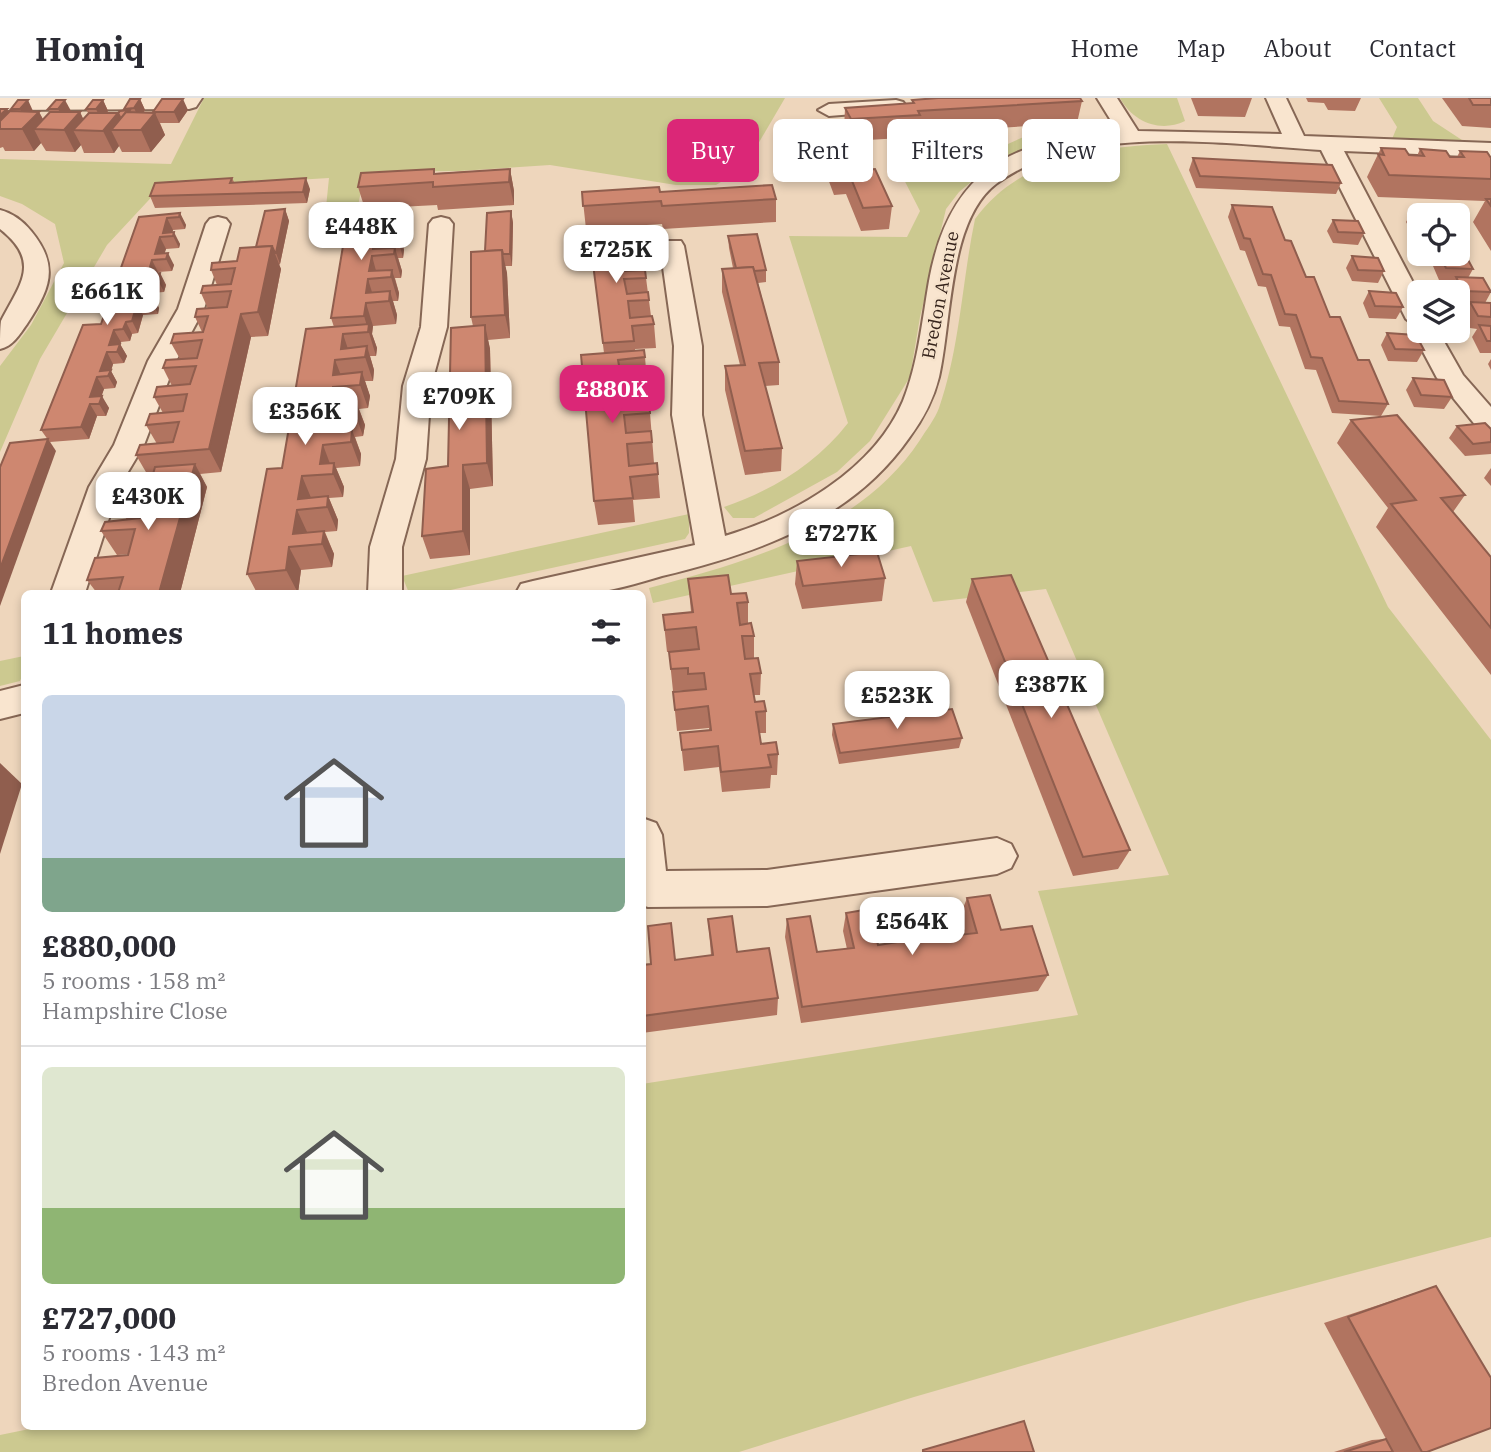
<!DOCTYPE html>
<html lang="en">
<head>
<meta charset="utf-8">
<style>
	body { margin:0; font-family:"IBM Plex Serif",serif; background:#f7f7f7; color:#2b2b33; height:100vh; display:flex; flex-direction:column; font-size:26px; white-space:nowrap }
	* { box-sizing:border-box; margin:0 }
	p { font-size:23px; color:#7c7c81 }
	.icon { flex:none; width:38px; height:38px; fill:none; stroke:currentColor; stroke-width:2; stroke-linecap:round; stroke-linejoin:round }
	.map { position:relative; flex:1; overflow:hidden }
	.panel { position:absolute; left:21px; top:492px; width:625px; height:840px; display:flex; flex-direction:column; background:#fff; border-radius:10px; box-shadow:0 4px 10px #0003 }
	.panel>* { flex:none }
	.hud { position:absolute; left:667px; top:21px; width:665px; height:63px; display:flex; gap:14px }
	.controls { position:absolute; left:1407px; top:105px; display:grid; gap:14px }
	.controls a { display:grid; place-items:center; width:63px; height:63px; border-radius:10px; background:#fff; box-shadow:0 4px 10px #0003; font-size:35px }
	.price { position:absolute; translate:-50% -60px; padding:0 16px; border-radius:14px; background:#fff; color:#222; font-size:23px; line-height:46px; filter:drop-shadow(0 2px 4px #0008) }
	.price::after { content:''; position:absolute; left:50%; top:42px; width:21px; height:16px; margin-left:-10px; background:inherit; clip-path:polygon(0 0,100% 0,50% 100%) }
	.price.selected { background:#db2777; color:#fff }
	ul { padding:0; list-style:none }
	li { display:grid; align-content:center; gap:14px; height:371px; padding:0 21px }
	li+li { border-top:2px solid #e1e1e2 }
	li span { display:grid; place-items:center; height:217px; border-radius:10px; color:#555 }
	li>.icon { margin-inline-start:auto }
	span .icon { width:126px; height:126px; fill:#fffc; stroke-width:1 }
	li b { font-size:30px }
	h2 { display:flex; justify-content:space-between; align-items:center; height:84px; padding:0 21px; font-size:30px }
	.chip { padding:0 24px; border-radius:10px; background:#fff; box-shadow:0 4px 10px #0003; font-size:24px; line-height:63px }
	.chip.selected { background:#db2777; color:#fff }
	header { display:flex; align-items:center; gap:42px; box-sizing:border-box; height:98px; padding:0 35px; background:#fff; border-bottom:2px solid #e1e1e2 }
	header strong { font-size:33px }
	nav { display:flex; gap:38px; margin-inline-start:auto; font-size:24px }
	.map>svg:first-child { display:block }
	.green { fill:#ccc990 }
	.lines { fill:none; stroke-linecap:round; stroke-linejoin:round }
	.minor-casing { stroke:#866755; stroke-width:4 }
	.minor { fill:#f9e5cf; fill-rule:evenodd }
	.wall { fill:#b17460 }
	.shaded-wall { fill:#905e4e }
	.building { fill:#ce8770; stroke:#905e4e; stroke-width:2 }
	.labels { text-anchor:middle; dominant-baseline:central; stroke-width:5; stroke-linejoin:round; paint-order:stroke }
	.far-street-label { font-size:18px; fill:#35231b; stroke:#f6e2cb }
</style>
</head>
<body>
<header>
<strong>Homiq</strong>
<nav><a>Home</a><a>Map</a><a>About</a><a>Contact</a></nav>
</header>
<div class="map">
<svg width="1491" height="1354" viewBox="0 0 1491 1354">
	<rect width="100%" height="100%" fill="#eed6bc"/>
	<g class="green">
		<polygon points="204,0 785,0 744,70 716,87 676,87 550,67 459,73 365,74 354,127 324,129 329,80 160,90 107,147 40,261 0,354 0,268 31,227 64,165 55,126 22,106 0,98 0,61 171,66"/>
		<path d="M 1120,0 L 1177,0 L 1185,23 C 1160,35 1133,24 1120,0 Z"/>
		<polygon points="1379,0 1418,0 1433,23 1465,44 1392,41 1397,29"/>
		<path d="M 1098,23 L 1102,30 L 1097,32 L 1043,45 L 995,64 L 959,94 L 946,111 L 920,219 L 910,279 L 870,343 L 837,374 L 754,420 L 733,420 L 724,409 C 773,392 816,366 848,325 L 789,138 L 907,139 L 920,113 L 896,66 L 981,58 L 1028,37 Z"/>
		<path d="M 1167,46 L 1388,509 L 1491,642 L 1491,1139 L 1247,1203 L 914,1299 L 739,1354 L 0,1354 L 0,1337 L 44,1328 L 642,1328 L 642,986 L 1078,917 L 1038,793 L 1169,777 L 1046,491 L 933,504 L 911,448 L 653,505 L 649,490 C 747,464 861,432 920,342 C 926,332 935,321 939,310 C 960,250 962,183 975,121 C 1019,60 1096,49 1167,46 Z"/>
		<polygon points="689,416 689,435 685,441 437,495 409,495 402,478"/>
		<polygon points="24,558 24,574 20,583 0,588 0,563"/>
	</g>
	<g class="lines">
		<defs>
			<g id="minor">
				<polygon points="0,0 202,0 196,9 189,11 0,12"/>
				<path d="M 1097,0 L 1117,0 L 1138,33 L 1282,36 L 1266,0 L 1286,0 L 1304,38 L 1491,45 L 1491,59 L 1344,53 L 1419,196 L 1419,233 L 1438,233 L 1463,277 L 1491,309 L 1491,337 L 1481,334 L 1437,280 L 1412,233 L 1415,228 L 1406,221 L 1321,52 C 1225,46 1078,24 996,86 C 948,123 952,223 939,279 C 933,303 923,321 909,340 C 851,423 757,455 662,478 C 638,485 610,494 585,495 C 562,497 539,495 516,495 L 521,486 L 533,483 L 695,447 L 672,317 L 674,248 L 660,148 L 663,143 L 681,143 L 684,148 L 702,248 L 702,317 L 725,438 C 793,418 874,372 903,303 C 918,266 922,223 929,183 C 949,73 1010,41 1118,34 Z"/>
				<polygon points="896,2 903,4 906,8 903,12 829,18 818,12 829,6"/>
				<path d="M 0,112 C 12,115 23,123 31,133 C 60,168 50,191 27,226 C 19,237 13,248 0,251 C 0,243 0,230 1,223 C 20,186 42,164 0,131 Z"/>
				<polygon points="218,119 226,121 230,126 204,211 176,263 144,347 119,389 85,495 51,495 89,389 114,347 148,263 178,211 206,126 210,121"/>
				<polygon points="441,119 449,121 453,126 447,229 431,288 426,361 402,449 402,495 368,495 370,449 396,361 403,288 421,229 429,126 433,121"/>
				<polygon points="24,587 24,615 0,621 0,593"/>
				<polygon points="642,720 656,725 662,737 666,773 767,772 997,740 1011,746 1017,758 1011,770 997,776 767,808 648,809 642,807"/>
			</g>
		</defs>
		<use href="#minor" class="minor-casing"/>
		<use href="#minor" class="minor"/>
	</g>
	<g class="wall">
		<polygon points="1191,0 1252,0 1245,19 1198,18"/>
		<polygon points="1306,0 1361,0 1355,13 1328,12 1324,5 1308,4"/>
		<polygon points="1442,0 1491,0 1491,30 1462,28"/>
		<polygon points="140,1 145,12 144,14 188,12 179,25 160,25 165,37 151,54 122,54 119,48 114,55 84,55 81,47 75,54 46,53 41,45 34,53 5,53 3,49 0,50 0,11 7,11 9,14 11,13 11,11 18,2 33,13 39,14 43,21 50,14 48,11 56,2 71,13 70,14 80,14 83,21 88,15 86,11 103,2 108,13 107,15 118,15 125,13 124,11"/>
		<polygon points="912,2 1082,3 1077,25 918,35 918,39 851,43 864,72 892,108 889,131 861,133 846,96 834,97 821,62 822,40 847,38 844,32 845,10 912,6"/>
		<polygon points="1381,50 1409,57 1417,58 1420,51 1450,59 1457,59 1460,53 1491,60 1491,153 1473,124 1485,103 1378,99 1367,79"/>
		<polygon points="1193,60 1341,85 1336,96 1196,90 1189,72"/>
		<polygon points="434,71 435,75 510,71 514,93 514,107 438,112 437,107 399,109 405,132 404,140 401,140 404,152 403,160 398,160 402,173 401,180 395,180 399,195 398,203 393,203 397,217 396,226 373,228 372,236 377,250 376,258 370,258 374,272 373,283 365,283 370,298 368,310 359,311 365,327 363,338 355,339 361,356 360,368 336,370 344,389 343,399 329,400 338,422 337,433 325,434 334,456 332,469 301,472 298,495 257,495 247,476 282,370 334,229 331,220 365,111 358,89"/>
		<polygon points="232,80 234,84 310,91 307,105 155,110 150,98"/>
		<polygon points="582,94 660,94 776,101 776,124 663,131 662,126 586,131"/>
		<polygon points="1232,107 1285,142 1330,219 1388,306 1381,318 1332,315 1316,272 1305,271 1290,229 1279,228 1266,189 1258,188 1245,153 1240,152 1228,119"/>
		<polygon points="285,111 289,123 280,166 279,167 281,171 268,238 251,239 221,374 200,376 207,389 180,495 97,495 87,482 128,457 128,456 117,457 101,433 127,422 113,399 150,387 152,381 150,381 136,357 157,346 146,327 163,315 154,299 172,288 163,270 180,261 171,245 202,234 195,219 208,211 201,195 217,187 211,172 237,163 256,149"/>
		<polygon points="511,113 513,125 512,168 505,168 507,175 510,240 488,242 490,251 493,388 470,391 470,457 430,461 422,438 448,368 473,228 471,219"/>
		<polygon points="1412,113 1419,117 1419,137 1413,136 1406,124"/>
		<polygon points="180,115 186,127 185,131 173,132 172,134 180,146 179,150 166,151 164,155 174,167 172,173 158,174 158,176 160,175 166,187 164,194 151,195 149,198 153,198 159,210 158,216 143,217 138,235 132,236 130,243 121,244 120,246 127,258 124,265 113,266 111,273 117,284 115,290 104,291 101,298 109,310 106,318 97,318 89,341 50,344 56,353 41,332 101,226 139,119"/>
		<polygon points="1333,122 1364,135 1358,147 1333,145 1327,133"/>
		<polygon points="589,134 639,137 643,172 646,180 651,218 654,226 656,250 635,251 635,253 645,259 647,283 646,283 648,304 650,315 654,365 658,376 660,400 633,402 635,424 598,427 594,403 604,255"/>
		<polygon points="728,138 766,172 766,184 758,185 779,264 779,287 765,288 782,350 781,373 745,377 725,292 725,268 740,267 722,194 722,171 733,170 729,150"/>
		<polygon points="1424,156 1454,156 1453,157 1473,171 1468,180 1491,194 1485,205 1491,205 1491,255 1480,255 1472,239 1477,231 1470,230 1462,216 1469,205 1458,205 1458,194 1451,194 1449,191 1454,182 1439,182 1433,168 1438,159 1425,158"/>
		<polygon points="1352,158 1384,173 1378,185 1352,183 1346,170"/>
		<polygon points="1369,193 1403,209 1396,221 1369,220 1363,205"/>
		<polygon points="1387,235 1424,252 1417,264 1388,263 1381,247"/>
		<polygon points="1491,261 1491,272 1488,266"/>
		<polygon points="1413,280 1452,299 1444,311 1414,309 1406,292"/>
		<polygon points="1351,322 1465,397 1453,414 1491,459 1491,577 1376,429 1388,410 1337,345"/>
		<polygon points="1457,328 1491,331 1491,356 1465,358 1449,340"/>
		<polygon points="1491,370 1491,388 1484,380"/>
		<polygon points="797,463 885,480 882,503 802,511 795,486"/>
		<polygon points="688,481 731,496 748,504 748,526 754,538 754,560 745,561 761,575 760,597 754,597 755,604 766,613 766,635 759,635 761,646 778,656 777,677 771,677 770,690 722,694 719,669 684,673 680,635 709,633 709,630 677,633 673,594 689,592 673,593 669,554 697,552 667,554 663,517 691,514"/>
		<polygon points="972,481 1130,752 1118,771 1073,778 966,504"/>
		<polygon points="833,626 962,640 959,650 839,666 832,637"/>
		<polygon points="967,800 1048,877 1038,893 801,925 785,839 787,821 817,854 847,851 843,833 846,815 878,847 908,843 903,825 908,807 941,839 965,836 960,818"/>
		<polygon points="708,821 778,900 777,917 642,935 642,867 711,857"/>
		<polygon points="1436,1188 1427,1354 1393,1354 1324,1225"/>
		<polygon points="1386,1341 1393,1354 1334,1354 1372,1342"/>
	</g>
	<g class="shaded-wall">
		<polygon points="140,1 145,12 139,21 134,10"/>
		<polygon points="183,1 188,12 179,25 174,14"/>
		<polygon points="28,2 33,13 26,23 20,11"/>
		<polygon points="65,2 71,13 64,22 58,11"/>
		<polygon points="103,2 108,13 101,22 96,11"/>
		<polygon points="7,11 18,31 0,31 0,17"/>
		<polygon points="39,14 48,31 34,31 41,45 34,53 22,31"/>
		<polygon points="80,14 89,33 73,32 81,47 75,54 64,32"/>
		<polygon points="118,15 126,32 111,32 119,48 114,55 103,33"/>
		<polygon points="155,15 165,37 151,54 141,32"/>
		<polygon points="510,71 514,93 514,107 509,84"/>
		<polygon points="306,80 310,91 307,105 303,94"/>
		<polygon points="399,109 405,132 404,140 398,117"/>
		<polygon points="285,111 289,123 280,166 276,155"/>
		<polygon points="511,113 513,125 512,168 510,156"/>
		<polygon points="180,115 186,127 185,131 179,119"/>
		<polygon points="377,119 382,138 375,130"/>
		<polygon points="167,120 173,132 171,138 163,135"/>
		<polygon points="398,129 404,152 403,160 397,137"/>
		<polygon points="174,134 180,146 179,150 173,138"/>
		<polygon points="375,138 380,157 373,151"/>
		<polygon points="160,139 166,151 163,161 155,156"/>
		<polygon points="272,148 281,171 268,238 258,214"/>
		<polygon points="395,150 402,173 401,180 394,156"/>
		<polygon points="502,152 507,175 510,240 505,217"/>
		<polygon points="168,155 174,167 172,173 166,161"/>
		<polygon points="372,158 378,180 369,173"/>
		<polygon points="152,162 158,174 156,182 148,176"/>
		<polygon points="392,172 399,195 398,203 391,179"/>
		<polygon points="160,175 166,187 164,194 158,182"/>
		<polygon points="368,181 375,204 366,195"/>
		<polygon points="145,183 151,195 147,205 139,199"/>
		<polygon points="390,193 397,217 396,226 389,203"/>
		<polygon points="153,198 159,210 158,216 152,204"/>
		<polygon points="366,205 373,228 372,236 377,250 376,258 364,218"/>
		<polygon points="137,206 143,217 138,235 132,223"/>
		<polygon points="241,216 251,239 221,374 209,351"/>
		<polygon points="126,224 132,236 130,243 123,231"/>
		<polygon points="485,227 490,251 493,388 487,365"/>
		<polygon points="114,232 121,244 118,253 120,246 127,258 124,265 117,254 109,247"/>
		<polygon points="343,236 351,260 341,251"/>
		<polygon points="367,248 374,272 373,283 365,259"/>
		<polygon points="107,254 113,266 111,273 117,284 115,290 108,278 100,273"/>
		<polygon points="335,262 344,285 333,277"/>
		<polygon points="362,274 370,298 368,310 360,287"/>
		<polygon points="97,279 104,291 99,306 90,299"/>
		<polygon points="333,289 342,313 331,306"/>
		<polygon points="102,298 109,310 106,318 99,306"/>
		<polygon points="356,304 365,327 363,338 355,315"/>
		<polygon points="90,306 97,318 89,341 81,329"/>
		<polygon points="330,317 339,340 327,334"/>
		<polygon points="352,332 361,356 360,368 351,344"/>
		<polygon points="48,341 56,353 0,508 0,471"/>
		<polygon points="323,347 332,371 320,366"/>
		<polygon points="334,365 344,389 343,399 333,376"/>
		<polygon points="195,366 207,389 180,495 159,495"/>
		<polygon points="463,367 470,391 470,457 463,433"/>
		<polygon points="302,378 312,402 298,401"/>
		<polygon points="328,398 338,422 337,433 327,409"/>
		<polygon points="297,412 308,436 293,436"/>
		<polygon points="324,433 334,456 332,469 322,446"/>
		<polygon points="289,449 301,472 298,495 286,472"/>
		<polygon points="0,665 22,686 0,756"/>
	</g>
	<g class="building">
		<polygon points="938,0 1080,0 1082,3 918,13 920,17 851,21 845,10 914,5 912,2"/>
		<polygon points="1469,0 1491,0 1491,7 1473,7"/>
		<polygon points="130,1 140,1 134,10 124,11"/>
		<polygon points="162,1 183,1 174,14 153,14"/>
		<polygon points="18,2 28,2 20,11 11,11"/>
		<polygon points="56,2 65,2 58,11 48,11"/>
		<polygon points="93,2 103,2 96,11 86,11"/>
		<polygon points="0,11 7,11 0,17"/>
		<polygon points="130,12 129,14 126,14 121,21 118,15 120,13"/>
		<polygon points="10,13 39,14 22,31 0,31 0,23"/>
		<polygon points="50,14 80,14 64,32 34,31"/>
		<polygon points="126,14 155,15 141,32 111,32"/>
		<polygon points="89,15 118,15 103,33 73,32"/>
		<polygon points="848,38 864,72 875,71 892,108 863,110 848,73 836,74 822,40"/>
		<polygon points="1381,50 1405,51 1409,57 1424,58 1420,51 1446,53 1450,59 1464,59 1460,53 1487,54 1491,60 1491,81 1389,77 1378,56 1384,57"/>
		<polygon points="1193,60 1332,67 1341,85 1200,78"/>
		<polygon points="434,71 434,76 510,71 509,84 433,89 433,84 358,89 361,75"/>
		<polygon points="232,80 230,85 306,80 303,94 150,98 155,85"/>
		<polygon points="772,87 776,101 662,108 661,103 583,108 582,94 659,89 660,94"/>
		<polygon points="1486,101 1491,101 1491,108"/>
		<polygon points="1232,107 1272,109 1285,142 1291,143 1306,179 1314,179 1330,219 1340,219 1358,262 1369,262 1388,306 1339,303 1322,260 1311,259 1296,217 1285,216 1271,177 1263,176 1250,141 1244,140"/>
		<polygon points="399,109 398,117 377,119 375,130 398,129 397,137 375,138 373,151 395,150 394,156 372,158 369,173 392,172 391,179 368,181 366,195 390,193 389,203 366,205 364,218 331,220 349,112"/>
		<polygon points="285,111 276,155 275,155 272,148 256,149 265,113"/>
		<polygon points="511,113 510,156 503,156 502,152 485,153 487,115"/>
		<polygon points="1412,113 1438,114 1440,117 1419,117 1419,125"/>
		<polygon points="180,115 179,119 167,120 163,135 174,134 173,138 160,139 155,156 168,155 166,161 152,162 148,176 160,175 158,182 145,183 139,199 153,198 152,204 137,206 132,223 126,224 123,231 114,232 109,247 120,246 117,254 107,254 100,273 111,272 108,278 97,279 90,299 102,298 99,306 90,306 81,329 41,332 83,227 101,226 139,119"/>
		<polygon points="1333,122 1358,123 1364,135 1338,134"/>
		<polygon points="638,130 639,137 620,138 622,152 641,150 642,158 622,159 624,173 645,172 646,180 624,181 627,196 648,194 649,202 628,203 630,220 652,218 654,226 632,228 634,243 603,245 589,134"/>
		<polygon points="757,136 766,172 754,173 753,169 736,170 728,138"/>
		<polygon points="272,148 258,214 241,216 209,351 136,357 140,347 173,344 179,324 146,327 150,316 183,313 187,296 154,299 157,289 190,286 196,268 163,270 166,262 197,260 202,242 171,245 174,236 203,234 208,218 195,219 197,211 227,209 231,193 201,195 203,188 231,186 235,170 211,172 212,165 237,163 240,150"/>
		<polygon points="502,152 505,217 471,219 471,154"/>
		<polygon points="1439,157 1466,158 1473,171 1446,170"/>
		<polygon points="1352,158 1378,160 1384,173 1358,172"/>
		<polygon points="753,169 779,264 759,265 782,350 745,353 725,268 745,267 722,171"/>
		<polygon points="1456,179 1483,180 1491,194 1463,193"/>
		<polygon points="1369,193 1396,195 1403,209 1375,208"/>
		<polygon points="1470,204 1491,205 1491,219 1478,218"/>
		<polygon points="369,226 368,234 343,236 341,251 367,248 365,259 335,262 333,277 362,274 360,287 333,289 331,306 356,304 355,315 330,317 327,334 352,332 351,344 323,347 320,366 334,365 333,376 302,378 298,401 328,398 327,409 297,412 293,436 324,433 322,446 289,449 286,472 247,476 267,371 282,370 306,231"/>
		<polygon points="485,227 487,365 463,367 463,433 422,438 426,371 448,368 451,230"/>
		<polygon points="1479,227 1491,228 1491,243 1487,243"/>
		<polygon points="1387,235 1416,237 1424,252 1395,251"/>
		<polygon points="644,252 645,259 618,262 621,279 645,277 646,287 621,289 623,307 649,304 650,315 624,317 626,335 651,333 652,344 627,346 629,368 657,365 658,376 630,379 633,400 594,403 581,257"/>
		<polygon points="1413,280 1444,282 1452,299 1421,297"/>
		<polygon points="1397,317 1465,397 1441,400 1491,459 1491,530 1391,406 1416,402 1351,322"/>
		<polygon points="1485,325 1491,331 1491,344 1473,346 1457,328"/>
		<polygon points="48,341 0,471 0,369 10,345"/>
		<polygon points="195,366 159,495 118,495 123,479 87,482 95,460 128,457 135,431 101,433 105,424 140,420 148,396 113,399 116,390 150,387 155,369"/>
		<polygon points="877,454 885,480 803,488 797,463"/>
		<polygon points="728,477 731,496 746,495 748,504 737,505 740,527 751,525 754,538 742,538 745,561 758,560 761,575 750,576 755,604 764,603 766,613 756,614 761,646 776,644 778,656 768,657 771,669 721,674 718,648 682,652 680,635 711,632 708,608 675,612 673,594 706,591 704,575 688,576 688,570 671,571 669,554 699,551 696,529 665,532 663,517 693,514 688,481"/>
		<polygon points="1011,477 1130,752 1083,759 972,481"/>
		<polygon points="952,611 962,640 840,655 833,626"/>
		<polygon points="990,797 1001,832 1032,828 1048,877 802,909 787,821 810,818 817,854 854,850 846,815 870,811 878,847 917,841 908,807 931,804 941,839 977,835 967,800"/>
		<polygon points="732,818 737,854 769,850 778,900 642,918 642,867 651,866 648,828 671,825 675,862 713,857 708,821"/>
		<polygon points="1436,1188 1491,1280 1491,1330 1427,1354 1422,1354 1348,1219"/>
		<polygon points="1024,1323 1034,1354 923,1354 923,1352"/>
		<polygon points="1386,1341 1393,1354 1344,1354"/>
	</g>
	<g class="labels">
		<g class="far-street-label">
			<text transform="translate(940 197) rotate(-79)">Bredon Avenue</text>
		</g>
	</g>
</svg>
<div class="controls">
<a><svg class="icon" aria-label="locate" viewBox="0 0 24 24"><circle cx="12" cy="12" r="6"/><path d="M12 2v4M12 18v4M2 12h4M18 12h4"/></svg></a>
<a><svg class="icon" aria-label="layers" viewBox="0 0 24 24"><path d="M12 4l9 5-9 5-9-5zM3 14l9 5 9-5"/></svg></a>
</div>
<b class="price" style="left:361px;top:164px">£448K</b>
<b class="price" style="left:616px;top:187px">£725K</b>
<b class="price" style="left:107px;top:229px">£661K</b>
<b class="price selected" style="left:612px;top:327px">£880K</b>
<b class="price" style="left:459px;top:334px">£709K</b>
<b class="price" style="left:305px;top:349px">£356K</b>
<b class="price" style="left:148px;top:434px">£430K</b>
<b class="price" style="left:841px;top:471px">£727K</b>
<b class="price" style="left:1051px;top:622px">£387K</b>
<b class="price" style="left:897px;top:633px">£523K</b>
<b class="price" style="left:912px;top:859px">£564K</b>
<div class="hud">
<a class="chip selected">Buy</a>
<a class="chip">Rent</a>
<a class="chip">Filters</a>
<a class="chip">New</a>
</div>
<section class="panel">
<h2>11 homes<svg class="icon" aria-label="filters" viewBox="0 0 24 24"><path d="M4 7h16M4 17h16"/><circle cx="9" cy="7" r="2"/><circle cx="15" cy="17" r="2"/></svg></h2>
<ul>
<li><span style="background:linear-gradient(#c9d6e8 75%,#7fa58c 0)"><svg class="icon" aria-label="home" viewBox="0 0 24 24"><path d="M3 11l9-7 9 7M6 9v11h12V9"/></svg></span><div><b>£880,000</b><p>5 rooms · 158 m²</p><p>Hampshire Close</p></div></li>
<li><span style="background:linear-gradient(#dfe7d0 65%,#8fb573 0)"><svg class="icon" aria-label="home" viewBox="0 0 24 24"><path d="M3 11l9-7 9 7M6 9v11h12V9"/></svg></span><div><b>£727,000</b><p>5 rooms · 143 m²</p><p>Bredon Avenue</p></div></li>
</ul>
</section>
</div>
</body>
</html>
